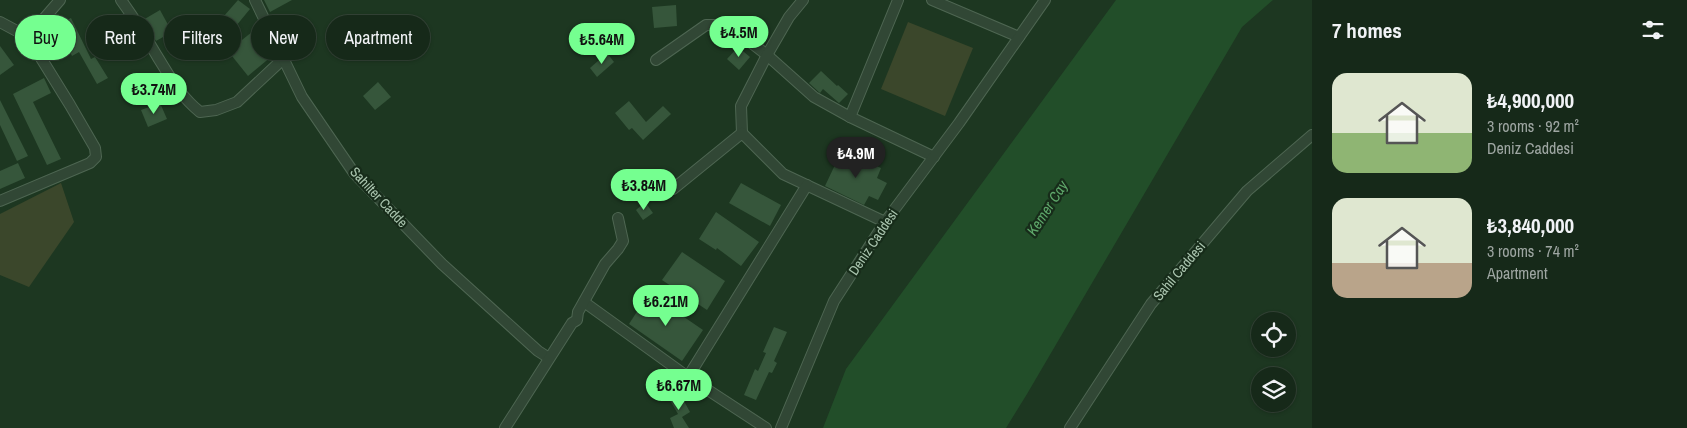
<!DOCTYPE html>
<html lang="en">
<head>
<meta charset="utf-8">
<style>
	body { margin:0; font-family:"Archivo Narrow",sans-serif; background:#233526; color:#f1f3f6; height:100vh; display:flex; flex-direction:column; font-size:19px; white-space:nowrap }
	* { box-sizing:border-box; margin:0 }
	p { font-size:16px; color:#9ea6a2 }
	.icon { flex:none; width:28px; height:28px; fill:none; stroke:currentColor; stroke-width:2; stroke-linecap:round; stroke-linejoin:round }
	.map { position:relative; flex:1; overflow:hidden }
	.drawer { display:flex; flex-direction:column; background:#162919; width:375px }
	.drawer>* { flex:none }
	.guide { position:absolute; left:15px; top:15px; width:475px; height:45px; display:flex; gap:10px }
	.tools { position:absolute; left:1251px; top:312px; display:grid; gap:10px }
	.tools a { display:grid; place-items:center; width:45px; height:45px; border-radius:50%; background:#162919; box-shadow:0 1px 4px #0004,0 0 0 1px #354538; font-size:25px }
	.price { position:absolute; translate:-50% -42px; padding:0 11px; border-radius:18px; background:#75ff90; color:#111; font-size:16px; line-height:32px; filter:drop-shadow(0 1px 2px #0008) }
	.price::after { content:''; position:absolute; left:50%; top:30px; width:15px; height:11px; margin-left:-8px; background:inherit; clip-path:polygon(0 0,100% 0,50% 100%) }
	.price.selected { background:#222; color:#fff }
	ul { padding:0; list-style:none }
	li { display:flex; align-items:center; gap:15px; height:125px; padding:0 20px }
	li span { display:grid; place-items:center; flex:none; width:140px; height:100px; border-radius:15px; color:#555 }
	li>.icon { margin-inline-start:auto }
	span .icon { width:60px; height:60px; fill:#fffc; stroke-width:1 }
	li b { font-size:21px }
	h2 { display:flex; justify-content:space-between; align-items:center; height:60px; padding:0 20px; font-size:21px }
	.chip { padding:0 18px; border-radius:22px; background:#162919; box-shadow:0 1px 4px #0004,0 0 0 1px #354538; font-size:18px; line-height:45px }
	.chip.selected { background:#75ff90; color:#111 }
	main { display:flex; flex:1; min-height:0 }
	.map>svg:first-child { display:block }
	.green { fill:#3b472b }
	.water { fill:#224e29 }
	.building { fill:#36563b }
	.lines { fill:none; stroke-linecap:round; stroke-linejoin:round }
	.minor-casing { stroke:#4e6652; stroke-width:12 }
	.minor { stroke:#314735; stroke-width:10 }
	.labels { text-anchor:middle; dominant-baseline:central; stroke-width:4.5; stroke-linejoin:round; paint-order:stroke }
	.street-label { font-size:14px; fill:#aac5af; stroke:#172c1a }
	.water-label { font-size:15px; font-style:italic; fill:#5fa86b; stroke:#172c1a }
</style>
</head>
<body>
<main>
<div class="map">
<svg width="1312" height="428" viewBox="0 0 1312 428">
	<rect width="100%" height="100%" fill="#1d3721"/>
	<g class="green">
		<polygon points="908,22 973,48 945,116 881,89"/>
		<polygon points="61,183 74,222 29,287 0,275 0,214"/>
	</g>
	<polygon class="water" points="1116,0 1273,0 1242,27 1027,394 1006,428 823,428 846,369"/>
	<g class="building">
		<polygon points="238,0 250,9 236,26 224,16"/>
		<polygon points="264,0 292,0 270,12"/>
		<polygon points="676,5 677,26 654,28 652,7"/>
		<polygon points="160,10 172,32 156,41 143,20"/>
		<polygon points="71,18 91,59 95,57 108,78 97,84 79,52 72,56 57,25"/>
		<polygon points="252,32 272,56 248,76 228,51"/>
		<polygon points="0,46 14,65 0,75"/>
		<polygon points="738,47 750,57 739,70 727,59"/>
		<polygon points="607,53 614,62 597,77 590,68"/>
		<polygon points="821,71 837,86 838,85 848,94 839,103 823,89 820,93 809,83"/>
		<polygon points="44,78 51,93 33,102 61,159 47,165 13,94"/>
		<polygon points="378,82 391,97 375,110 363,96"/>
		<polygon points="0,100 28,156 17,161 0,125"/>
		<polygon points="629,101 646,122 663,106 671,114 643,140 632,128 629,130 615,113"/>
		<polygon points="160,103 167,119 148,127 141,110"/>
		<polygon points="842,150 881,168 877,178 887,183 878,200 869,196 864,205 825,186"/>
		<polygon points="18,163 25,178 0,189 0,171"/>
		<polygon points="741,183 781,205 770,226 729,203"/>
		<polygon points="645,202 653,213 643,220 636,210"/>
		<polygon points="716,212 759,242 741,266 717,248 716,250 699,239"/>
		<polygon points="682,252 725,281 707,310 662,280"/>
		<polygon points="649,293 703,330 682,361 629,324"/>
		<polygon points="774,327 787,332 774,361 777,363 772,373 769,372 756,400 744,395 755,369 758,371 766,353 763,352"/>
		<polygon points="679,392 690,412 682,417 689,428 674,428 670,418 678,414 668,397"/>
	</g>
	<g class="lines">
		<defs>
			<g id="minor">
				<path d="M 121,0 C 134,18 146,37 157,56 C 170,77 180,96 200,112 L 216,110 L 237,102 L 283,59"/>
				<polyline points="255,0 302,97 354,173 442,264 538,351 549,358"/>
				<polyline points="932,0 1019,37"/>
				<polyline points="0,22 28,37 70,105 95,148 96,157 90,163 0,201"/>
				<polyline points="28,37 60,0"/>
				<polyline points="656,60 706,25 722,25 732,28 767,55 814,97 850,117 934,157"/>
				<polyline points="850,117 898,0"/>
				<polyline points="742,133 741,106 767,55 789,17 803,0"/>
				<polyline points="673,189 742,133 783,174 885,222"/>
				<polyline points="584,302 688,377 766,428"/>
				<polyline points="688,377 807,185"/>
				<polyline points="505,428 572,323 577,320 578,312 605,264 618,249 623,241 618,218"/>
				<polyline points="781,428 834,301 885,222 959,123 1045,0"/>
				<polyline points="1070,428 1151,304 1247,191 1312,135"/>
			</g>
		</defs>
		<use href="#minor" class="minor-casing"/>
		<use href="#minor" class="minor"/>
	</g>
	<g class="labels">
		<g class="street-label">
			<text transform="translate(379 197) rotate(47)">Sahilter Cadde</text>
			<text transform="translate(873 242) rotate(-56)">Deniz Caddesi</text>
			<text transform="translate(1179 271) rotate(-50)">Sahil Caddesi</text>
		</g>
		<g class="water-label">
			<text transform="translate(1047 208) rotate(-57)">Kemer Cay</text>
		</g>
	</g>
</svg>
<div class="tools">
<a><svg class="icon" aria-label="locate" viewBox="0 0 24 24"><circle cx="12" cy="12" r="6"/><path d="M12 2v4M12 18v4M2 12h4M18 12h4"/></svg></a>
<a><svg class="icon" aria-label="layers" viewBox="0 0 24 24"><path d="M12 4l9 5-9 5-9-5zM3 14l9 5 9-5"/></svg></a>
</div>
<b class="price" style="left:739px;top:58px">₺4.5M</b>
<b class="price" style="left:602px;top:65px">₺5.64M</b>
<b class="price" style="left:154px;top:115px">₺3.74M</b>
<b class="price selected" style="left:856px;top:179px">₺4.9M</b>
<b class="price" style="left:644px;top:211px">₺3.84M</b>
<b class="price" style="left:666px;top:327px">₺6.21M</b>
<b class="price" style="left:679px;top:411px">₺6.67M</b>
<div class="guide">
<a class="chip selected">Buy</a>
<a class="chip">Rent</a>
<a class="chip">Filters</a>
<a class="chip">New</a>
<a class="chip">Apartment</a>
</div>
</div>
<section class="drawer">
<h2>7 homes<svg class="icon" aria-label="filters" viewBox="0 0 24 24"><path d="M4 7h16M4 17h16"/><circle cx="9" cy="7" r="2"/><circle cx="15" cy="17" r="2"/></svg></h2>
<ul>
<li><span style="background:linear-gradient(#dfe7d0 60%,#8fb573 0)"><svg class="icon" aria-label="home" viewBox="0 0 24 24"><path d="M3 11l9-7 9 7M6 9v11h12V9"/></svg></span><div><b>₺4,900,000</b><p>3 rooms · 92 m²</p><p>Deniz Caddesi</p></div></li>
<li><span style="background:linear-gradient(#dfe7d0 65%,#b9a48a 0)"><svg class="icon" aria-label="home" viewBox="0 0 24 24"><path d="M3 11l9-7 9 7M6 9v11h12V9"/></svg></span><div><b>₺3,840,000</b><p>3 rooms · 74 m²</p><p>Apartment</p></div></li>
</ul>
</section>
</main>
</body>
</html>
